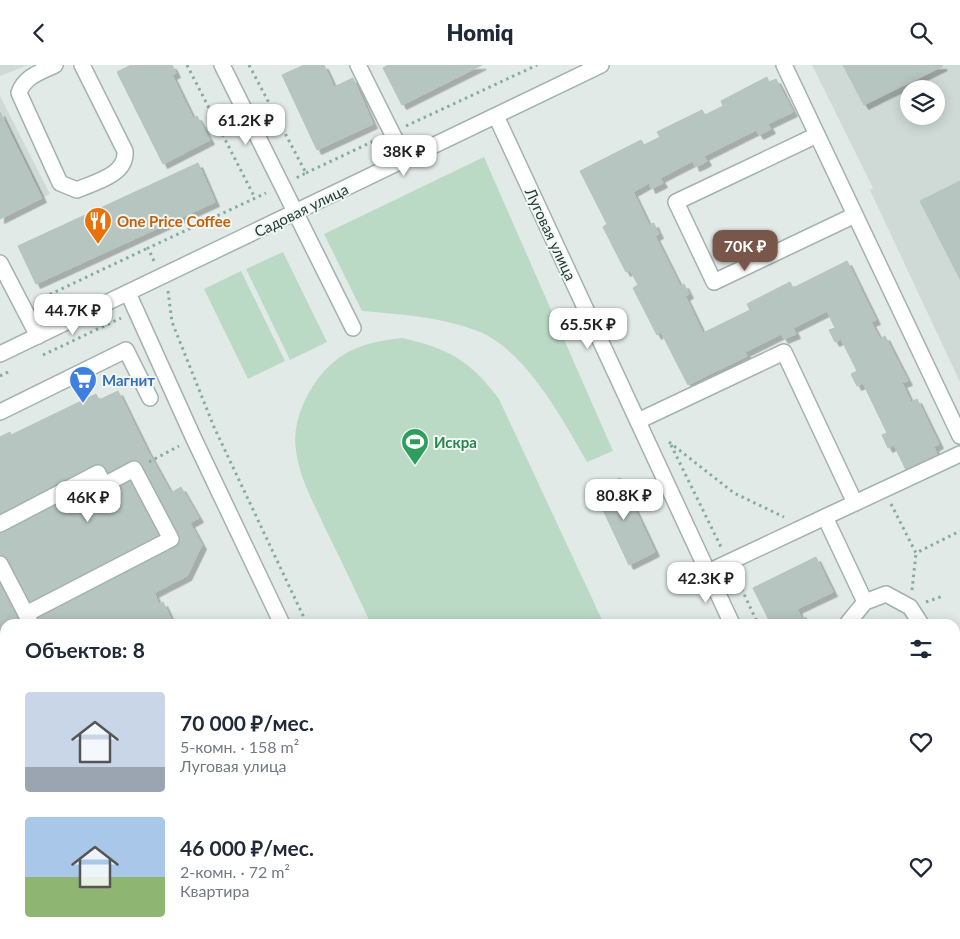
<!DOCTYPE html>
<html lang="ru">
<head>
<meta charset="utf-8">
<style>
	body { margin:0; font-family:Lato,sans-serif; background:#f2f2f3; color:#1f2937; height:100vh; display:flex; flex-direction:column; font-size:19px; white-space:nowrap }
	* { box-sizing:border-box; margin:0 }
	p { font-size:16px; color:#747a83 }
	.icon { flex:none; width:28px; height:28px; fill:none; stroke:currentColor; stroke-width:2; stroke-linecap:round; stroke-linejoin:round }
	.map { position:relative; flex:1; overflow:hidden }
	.sheet { position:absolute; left:0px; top:554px; width:960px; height:321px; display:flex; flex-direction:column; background:#fff; border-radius:15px 15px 0 0; box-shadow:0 2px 12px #0003 }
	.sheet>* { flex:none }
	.controls { position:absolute; left:900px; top:15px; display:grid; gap:10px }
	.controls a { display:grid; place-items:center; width:45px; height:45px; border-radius:50%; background:#fff; box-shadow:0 2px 12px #0003; font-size:25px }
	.price { position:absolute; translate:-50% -42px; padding:0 11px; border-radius:10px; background:#fff; color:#222; font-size:16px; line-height:32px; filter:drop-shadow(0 1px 2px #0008) }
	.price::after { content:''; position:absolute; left:50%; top:30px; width:15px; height:11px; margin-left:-8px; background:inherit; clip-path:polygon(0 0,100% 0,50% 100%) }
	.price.current { background:#79564a; color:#fff }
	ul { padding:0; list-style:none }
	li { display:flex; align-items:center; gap:15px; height:125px; padding:0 25px }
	li span { display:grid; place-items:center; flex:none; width:140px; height:100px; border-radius:5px; color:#555 }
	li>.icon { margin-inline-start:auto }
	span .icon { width:60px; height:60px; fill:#fffc; stroke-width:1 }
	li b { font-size:21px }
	h2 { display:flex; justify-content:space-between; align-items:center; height:60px; padding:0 25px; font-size:21px }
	header { display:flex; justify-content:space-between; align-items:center; height:65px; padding:0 25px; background:#fff; font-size:22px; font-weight:800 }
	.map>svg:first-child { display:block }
	.built { fill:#cfdad6; fill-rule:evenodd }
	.green { fill:#bbdac6 }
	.building { fill:#b6c5c0; stroke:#b4c3be; filter:url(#shadow) }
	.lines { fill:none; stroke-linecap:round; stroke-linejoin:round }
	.minor-casing { stroke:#a4b2ae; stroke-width:18 }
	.path { stroke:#84aca2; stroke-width:3; stroke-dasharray:2.5 4; stroke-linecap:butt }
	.minor { stroke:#fff; stroke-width:15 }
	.labels { text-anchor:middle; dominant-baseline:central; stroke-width:4; stroke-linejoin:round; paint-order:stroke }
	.street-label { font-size:15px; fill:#233a35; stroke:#f1f7f5 }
	.food-label { font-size:15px; font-weight:bold; fill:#c56008; stroke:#f1f7f5; text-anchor:start }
	.shop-label { font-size:15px; font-weight:bold; fill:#366cbe; stroke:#f1f7f5; text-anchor:start }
	.leisure-label { font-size:15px; font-weight:bold; fill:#27864d; stroke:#f1f7f5; text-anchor:start }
</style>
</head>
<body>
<header><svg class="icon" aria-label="back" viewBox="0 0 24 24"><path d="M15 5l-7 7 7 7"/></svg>Homiq<svg class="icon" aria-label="search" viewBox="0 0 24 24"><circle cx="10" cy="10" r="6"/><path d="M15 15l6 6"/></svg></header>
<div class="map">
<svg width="960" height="874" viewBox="0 0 960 874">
	<defs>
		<filter id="shadow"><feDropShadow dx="4.5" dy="4.5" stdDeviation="0" flood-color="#0004"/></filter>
	</defs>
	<rect width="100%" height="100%" fill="#e1eae7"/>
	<g class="built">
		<polygon points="0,0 28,0 0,11"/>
		<path d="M 812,0 L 960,0 L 960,317 L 870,125 L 873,123 ZM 909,24 L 936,24 L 936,51 L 909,51 Z"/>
		<polygon points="0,31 50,129 0,154"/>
	</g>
	<g class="green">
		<path d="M 484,92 L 613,386 L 587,397 C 563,355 524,282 475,265 C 439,252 400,249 362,246 L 324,169 Z"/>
		<polygon points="283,187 327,277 290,295 246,204"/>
		<polygon points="241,206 285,296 248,314 204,224"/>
		<path d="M 402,273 C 448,283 471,296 499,334 L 604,559 L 371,559 C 356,527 341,495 325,463 C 314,438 299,413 296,385 C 292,361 303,334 317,315 C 340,284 366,277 402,273 Z"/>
		<polygon points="24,870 85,870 78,874 26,874"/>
	</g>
	<g class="building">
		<polygon points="131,0 172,0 176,8 172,10 193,53 197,51 210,75 163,99 117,7"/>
		<polygon points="304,0 324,0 334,22 353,13 373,59 317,85 282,10"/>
		<polygon points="388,0 482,0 402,40 383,3"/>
		<polygon points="843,0 942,0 943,1 864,40"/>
		<polygon points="767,12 769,17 776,14 793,47 768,59 771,64 759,70 756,65 704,91 707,96 702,99 695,102 693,96 660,113 663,118 651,124 649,118 633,127 649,160 654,158 656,163 659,169 655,171 680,221 684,219 689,229 685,231 703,268 750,245 747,239 790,217 793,223 847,196 876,255 871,257 880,274 885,271 908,316 902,318 911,337 917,334 939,379 934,382 937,390 906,405 894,380 888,383 882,370 887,368 863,318 857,321 851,309 857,306 841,274 835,277 829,265 835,263 827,246 793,263 796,269 784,274 781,269 745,287 747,291 688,320 661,267 657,270 633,223 638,220 630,205 626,207 603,162 607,159 580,106 641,75 644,80 660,72 657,67 702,45 705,50 723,41 721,36"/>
		<polygon points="0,47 42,133 0,154"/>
		<polygon points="198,98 215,137 36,219 18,181"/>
		<polygon points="960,116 960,214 920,136"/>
		<polygon points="118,326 146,383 171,428 181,422 199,453 190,458 202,480 187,511 154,528 159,539 163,537 173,558 5,559 5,614 0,616 0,372 10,367 11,370 96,329 99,335"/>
		<polygon points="620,413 655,487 629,500 594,426"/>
		<polygon points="816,492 833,527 797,544 802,554 806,552 809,559 768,559 770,557 753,523"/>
		<polygon points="5,649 5,745 0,735 0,652"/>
		<polygon points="960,670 960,714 955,717 955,672"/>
		<polygon points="0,756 5,758 5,823 0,826"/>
		<polygon points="157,870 392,870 394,874 155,874"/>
		<polygon points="508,870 529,870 531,874 510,874"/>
		<polygon points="583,870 696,870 688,874 585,874"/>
	</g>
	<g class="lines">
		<defs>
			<g id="minor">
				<path d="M 55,0 C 40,7 24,12 19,28 L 60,118 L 77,125 C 95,117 127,110 125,86 L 82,0"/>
				<polyline points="222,0 353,263"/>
				<polyline points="358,0 405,94"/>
				<polyline points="784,0 960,371"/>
				<polyline points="496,51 732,559"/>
				<polyline points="817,70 676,137 714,217 855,150"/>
				<polyline points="0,198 38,271"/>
				<polyline points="128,228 194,374 282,559"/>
				<polyline points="0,289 601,0"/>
				<polyline points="0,347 126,285 150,333"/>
				<polyline points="638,356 784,287 855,438"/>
				<polyline points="825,452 960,389"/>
				<polyline points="0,459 98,408 104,420 134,404 171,474 26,549 31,559"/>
				<polyline points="0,499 26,549"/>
				<polyline points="708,507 825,452 865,537"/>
				<polyline points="847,559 865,537 886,529 910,542 921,559"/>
				<polyline points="0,595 5,593"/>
				<polyline points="955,612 955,621"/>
				<polyline points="0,629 5,626"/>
				<polyline points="955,830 960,827"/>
				<polyline points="438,870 441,874"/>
				<polyline points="126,874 127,870"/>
				<polyline points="290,874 297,870"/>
				<polyline points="866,874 874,870"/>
			</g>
		</defs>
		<use href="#minor" class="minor-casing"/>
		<g class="path">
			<polyline points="187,0 255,133"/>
			<polyline points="249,0 306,108 296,113"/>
			<polyline points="406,61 537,0"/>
			<polyline points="306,108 378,74"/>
			<polyline points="154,196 148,183 266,128"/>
			<polyline points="168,226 172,257 214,362 307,559"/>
			<polyline points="38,235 148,183"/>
			<polyline points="43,290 121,253"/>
			<polyline points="0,311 10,306"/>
			<polyline points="669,377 734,428 784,452"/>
			<polyline points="671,380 721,482"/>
			<polyline points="149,397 179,381"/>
			<polyline points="891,439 916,488 960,466"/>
			<polyline points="647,441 655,437"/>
			<polyline points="736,512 758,559"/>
			<polyline points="912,525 916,488"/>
			<polyline points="926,537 943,531"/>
			<polyline points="955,735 960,733"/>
			<polyline points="955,750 960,744"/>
			<polyline points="955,855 960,852"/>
			<polyline points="910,873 911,874"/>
			<polyline points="758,874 767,870"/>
			<polyline points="818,874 826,870"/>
			<polyline points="918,874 926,870"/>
		</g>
		<use href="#minor" class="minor"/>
	</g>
	<defs>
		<symbol id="restaurant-pin" viewBox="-11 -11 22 30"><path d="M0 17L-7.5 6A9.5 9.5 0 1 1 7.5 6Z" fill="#e8710a" stroke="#f1f7f5"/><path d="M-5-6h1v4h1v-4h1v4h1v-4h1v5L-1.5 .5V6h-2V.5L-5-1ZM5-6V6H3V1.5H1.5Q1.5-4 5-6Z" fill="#fff"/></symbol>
		<symbol id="supermarket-pin" viewBox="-11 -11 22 30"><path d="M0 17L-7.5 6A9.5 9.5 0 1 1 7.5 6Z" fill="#3f7fe0" stroke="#f1f7f5"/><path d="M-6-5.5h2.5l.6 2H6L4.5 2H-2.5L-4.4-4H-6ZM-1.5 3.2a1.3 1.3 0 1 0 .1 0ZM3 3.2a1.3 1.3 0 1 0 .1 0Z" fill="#fff"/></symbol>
		<symbol id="stadium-pin" viewBox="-11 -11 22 30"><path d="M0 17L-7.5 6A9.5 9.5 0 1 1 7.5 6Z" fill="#2e9e5b" stroke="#f1f7f5"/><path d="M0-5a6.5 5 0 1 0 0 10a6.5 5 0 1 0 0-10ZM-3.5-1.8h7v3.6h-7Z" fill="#fff"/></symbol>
	</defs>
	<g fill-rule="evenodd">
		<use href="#restaurant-pin" x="82" y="140" width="32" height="43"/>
		<use href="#supermarket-pin" x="67" y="299" width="32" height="43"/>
		<use href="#stadium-pin" x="399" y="361" width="32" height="43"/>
	</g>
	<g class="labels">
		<g class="street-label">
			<text transform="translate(301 145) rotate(-26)">Садовая улица</text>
			<text transform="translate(551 169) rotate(65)">Луговая улица</text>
		</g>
		<g class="food-label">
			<text x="117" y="156">One Price Coffee</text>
		</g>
		<g class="shop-label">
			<text x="102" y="315">Магнит</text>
		</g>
		<g class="leisure-label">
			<text x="434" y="377">Искра</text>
		</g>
	</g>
</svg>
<div class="controls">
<a><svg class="icon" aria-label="layers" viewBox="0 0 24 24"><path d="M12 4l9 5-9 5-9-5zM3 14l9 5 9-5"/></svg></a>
</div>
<b class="price" style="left:246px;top:81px">61.2K ₽</b>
<b class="price" style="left:404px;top:112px">38K ₽</b>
<b class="price current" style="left:745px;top:207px">70K ₽</b>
<b class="price" style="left:73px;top:271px">44.7K ₽</b>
<b class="price" style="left:588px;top:285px">65.5K ₽</b>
<b class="price" style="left:624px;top:456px">80.8K ₽</b>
<b class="price" style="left:88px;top:458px">46K ₽</b>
<b class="price" style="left:706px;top:539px">42.3K ₽</b>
<section class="sheet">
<h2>Объектов: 8<svg class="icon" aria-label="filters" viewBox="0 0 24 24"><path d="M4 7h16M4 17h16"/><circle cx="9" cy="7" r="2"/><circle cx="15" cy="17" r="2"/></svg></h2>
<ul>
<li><span style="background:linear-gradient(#c9d6e8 75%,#9aa5b1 0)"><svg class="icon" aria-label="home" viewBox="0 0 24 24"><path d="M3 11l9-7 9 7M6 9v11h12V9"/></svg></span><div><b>70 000 ₽/мес.</b><p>5-комн. · 158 m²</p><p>Луговая улица</p></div><svg class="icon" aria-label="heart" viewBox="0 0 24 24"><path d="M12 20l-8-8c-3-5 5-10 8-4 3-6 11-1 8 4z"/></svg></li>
<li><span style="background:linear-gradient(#a9c7e8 60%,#8fb573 0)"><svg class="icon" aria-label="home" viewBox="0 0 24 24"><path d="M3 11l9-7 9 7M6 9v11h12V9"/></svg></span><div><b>46 000 ₽/мес.</b><p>2-комн. · 72 m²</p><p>Квартира</p></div><svg class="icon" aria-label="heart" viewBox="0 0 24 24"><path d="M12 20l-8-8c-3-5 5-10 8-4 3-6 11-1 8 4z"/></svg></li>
</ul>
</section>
</div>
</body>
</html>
